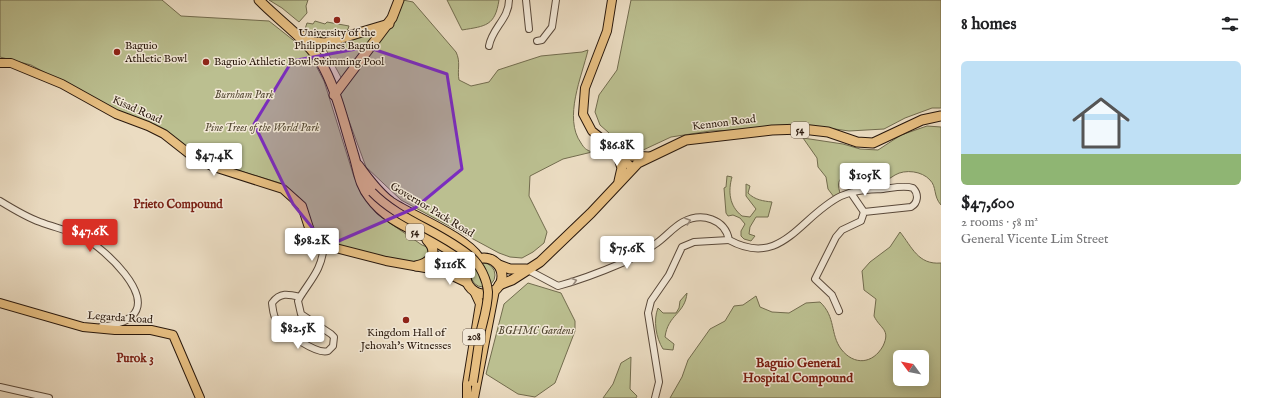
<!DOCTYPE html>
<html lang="en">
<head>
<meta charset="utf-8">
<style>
	body { margin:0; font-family:"IM FELL English",serif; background:#f6f6f6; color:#202124; height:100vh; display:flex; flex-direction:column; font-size:15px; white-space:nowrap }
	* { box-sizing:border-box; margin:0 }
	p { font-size:13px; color:#757577 }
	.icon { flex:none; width:22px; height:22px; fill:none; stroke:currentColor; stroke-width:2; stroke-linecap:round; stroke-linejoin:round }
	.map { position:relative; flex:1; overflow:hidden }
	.side { display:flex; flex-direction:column; background:#fff; width:320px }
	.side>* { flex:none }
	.needle { width:26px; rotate:302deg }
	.buttons { position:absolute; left:893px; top:350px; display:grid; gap:8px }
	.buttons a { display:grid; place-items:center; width:36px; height:36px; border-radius:6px; background:#fff; box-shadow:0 2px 10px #0003; font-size:20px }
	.price { position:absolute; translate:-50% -34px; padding:0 9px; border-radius:4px; background:#fff; color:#222; font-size:13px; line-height:26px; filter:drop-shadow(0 1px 2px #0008) }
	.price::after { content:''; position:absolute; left:50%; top:24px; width:12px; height:9px; margin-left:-6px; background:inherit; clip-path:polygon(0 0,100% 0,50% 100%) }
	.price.active { background:#d93025; color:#fff }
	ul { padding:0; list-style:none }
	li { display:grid; align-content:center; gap:8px; height:212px; padding:0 20px }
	li span { display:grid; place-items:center; height:124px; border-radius:6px; color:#555 }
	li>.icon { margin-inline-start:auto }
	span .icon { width:72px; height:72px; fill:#fffc; stroke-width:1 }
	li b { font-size:17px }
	h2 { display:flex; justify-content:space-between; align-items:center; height:48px; padding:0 20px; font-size:17px }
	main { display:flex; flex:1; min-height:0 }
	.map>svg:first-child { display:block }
	.green { fill:#bbbf90; stroke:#726c4e; fill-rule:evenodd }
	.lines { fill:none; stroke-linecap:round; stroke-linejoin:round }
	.minor-casing { stroke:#5a493a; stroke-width:8 }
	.major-casing { stroke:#29180c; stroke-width:10 }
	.highway-casing { stroke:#29180c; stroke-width:11 }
	.minor { stroke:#f2e8d7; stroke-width:6 }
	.major { stroke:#e6be81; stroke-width:8 }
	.highway { stroke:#e6be81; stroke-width:9 }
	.major-bridge-casing { stroke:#29180c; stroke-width:10; stroke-linecap:butt }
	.major-bridge { stroke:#e6be81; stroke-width:8 }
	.oneway { stroke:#988a7c }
	.marked { fill:#7b2cbf; fill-opacity:0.2; stroke:#7b2cbf; stroke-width:3; stroke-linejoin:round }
	.poi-dot { fill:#8f2418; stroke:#f2e8d7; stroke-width:1.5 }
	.labels { text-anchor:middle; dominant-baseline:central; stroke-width:3; stroke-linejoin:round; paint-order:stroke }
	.shield { fill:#f2e8d7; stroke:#655649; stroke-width:1 }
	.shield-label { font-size:10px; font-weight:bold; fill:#29180c }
	.poi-label { font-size:11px; fill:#29180c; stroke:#f2e8d7 }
	.park-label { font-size:11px; font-style:italic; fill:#554a34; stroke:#f2e8d7 }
	.street-label { font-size:11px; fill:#29180c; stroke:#f2e8d7 }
	.neighbourhood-label { font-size:12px; font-weight:bold; fill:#7a1f14; stroke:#f2e8d7 }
	.quarter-label { font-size:13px; font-weight:bold; fill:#7a1f14; stroke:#f2e8d7 }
</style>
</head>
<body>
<main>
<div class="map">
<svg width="941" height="398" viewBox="0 0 941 398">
	<rect width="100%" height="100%" fill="#ebdcc2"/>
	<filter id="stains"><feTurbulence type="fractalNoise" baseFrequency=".005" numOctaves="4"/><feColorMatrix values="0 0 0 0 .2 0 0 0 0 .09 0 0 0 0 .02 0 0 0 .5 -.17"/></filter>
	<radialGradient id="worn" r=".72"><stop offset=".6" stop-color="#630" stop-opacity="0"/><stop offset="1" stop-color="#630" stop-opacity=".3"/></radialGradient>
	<g class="green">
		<polygon points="0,0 162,0 181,16 269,21 302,47 313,60 324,81 354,177 368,203 377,214 400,230 422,245 451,257 454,262 454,267 449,270 328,245 318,238 302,200 283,184 208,161 31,65 0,57"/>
		<polygon points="269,0 308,0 306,6 307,13 299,22 282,8"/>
		<path d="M 403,0 L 413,2 L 456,52 C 461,62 457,70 459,80 L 471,86 L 489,82 L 498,70 L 541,56 L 582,52 L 588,50 C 582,76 563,118 581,143 C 584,148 586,150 592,152 L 563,159 L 530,176 L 529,196 L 547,232 L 544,243 L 533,252 L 522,258 L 510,257 L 499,253 L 401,200 L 366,167 L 338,91 L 394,23 Z"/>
		<path d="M 447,0 L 499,0 C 495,26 486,26 462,30 Z"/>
		<polygon points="631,0 941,0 941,108 932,108 905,118 884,129 849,131 821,127 710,131 671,137 641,151 626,148 600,125 595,112 599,95 617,70"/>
		<polygon points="315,21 325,24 327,22 349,26 348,29 346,31 341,31 337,34 331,34 323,38 305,29 307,23 313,24"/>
		<polygon points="373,32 376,36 342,79 325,48"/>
		<path d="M 927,126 L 941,127 L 941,205 C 933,196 937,187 930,180 C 922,171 905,169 895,175 C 891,177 888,180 884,182 C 878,185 869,183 862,181 L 857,174 L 851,172 C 840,178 836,180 840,193 L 834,197 L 828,189 L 826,177 L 818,167 L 817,158 L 803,138 L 843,144 L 860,149 L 878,150 L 901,135 Z"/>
		<path d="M 727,176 L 732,177 C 728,191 729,206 742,216 L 750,217 L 756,209 L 746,196 L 746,184 L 750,186 L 748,193 C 755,200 763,201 772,202 L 768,217 L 756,217 L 750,227 L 749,234 L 755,236 L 751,241 L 744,239 L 741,236 L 741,231 L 745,224 L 740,218 L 733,215 L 728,216 L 726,213 L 724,188 L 726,187 Z"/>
		<path d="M 900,232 C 912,247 918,265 941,263 L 941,398 L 670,398 L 682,377 L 688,360 L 710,329 L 725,321 L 734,306 L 743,305 L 756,296 L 760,307 L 772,312 L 789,313 L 806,303 L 820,302 C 836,317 830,334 841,349 C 854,366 873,364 883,346 C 891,329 880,329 874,316 L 876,299 L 864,290 L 862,271 L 870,262 L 890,247 ZM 900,357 L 922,357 L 922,379 L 900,379 Z"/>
		<circle cx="483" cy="275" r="12"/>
		<polygon points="528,283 561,293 575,321 575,331 555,383 535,397 518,394 486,374 504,304"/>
		<path d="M 687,293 C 685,314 668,314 665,337 L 674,344 L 673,350 L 663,349 C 656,338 653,320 658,308 L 663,313 L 676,313 L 679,308 L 680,301 Z"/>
		<polygon points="631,357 630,389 637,396 636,398 603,398 613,384 621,363"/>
	</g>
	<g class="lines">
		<defs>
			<g id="minor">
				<polyline points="526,0 529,29"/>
				<polyline points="537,41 542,40 552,27 556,0"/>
				<path d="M 489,46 C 492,28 509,19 509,0"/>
				<polyline points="851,193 864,212"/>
				<path d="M 0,201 C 13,209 26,217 40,222 C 56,228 72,231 86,239 C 104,249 155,295 132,316 C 123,324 111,325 101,327"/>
				<path d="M 526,269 L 558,286 C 580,280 601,272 622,263 C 633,258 644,252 654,245 C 665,238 672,228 683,222 C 702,212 725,219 729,240 C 782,269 800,216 841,196 C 854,190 868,190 883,189 C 892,188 904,185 913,188 C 919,194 918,203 911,207 L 864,212 L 861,221 L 842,230 L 836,237 L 815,279 L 832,295 L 839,311"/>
				<path d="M 300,297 L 298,301 L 301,314 L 331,334 L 334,337 L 333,346 L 328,351 C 317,355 284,332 278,323 C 273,317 273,310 272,303 C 280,292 288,294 300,297 C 312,278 322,269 324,245"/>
				<polyline points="0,387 49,398"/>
				<polyline points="655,398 659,382 648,313 651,301 669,275 682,247 694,242 729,240"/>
			</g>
			<g id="major">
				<polyline points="612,0 607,31 585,88 583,114 592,131 612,147 632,168"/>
				<polyline points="0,63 11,63 62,84 116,114 148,126 164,134 192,156 214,167 283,189 302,206 311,234 318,242 324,245 386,261 442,271 467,283"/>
				<polyline points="362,176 372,192"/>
				<polyline points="445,271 466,271"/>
				<polyline points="0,303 83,327 115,330 151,330 173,335 200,398"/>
				<polyline points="467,398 467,384 480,304 474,291"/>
				<polyline points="474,398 495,290"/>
			</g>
			<g id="highway">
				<path d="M 259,0 C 279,21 311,42 324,68 C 338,95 345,127 354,156 C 359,173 359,184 370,198 C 390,226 427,233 453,253 C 458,257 462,264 467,269"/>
				<polyline points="303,36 313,42 325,43 389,24"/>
				<polyline points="334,95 392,18 399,0"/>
				<polyline points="617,152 631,156 649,157"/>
				<polyline points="617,152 622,168 619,181"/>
				<path d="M 358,165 C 368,178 377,192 391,202 C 414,217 466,237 479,258"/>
				<circle cx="484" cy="276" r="18"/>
				<polyline points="499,265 510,269 526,269"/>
				<path d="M 416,266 C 431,263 439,252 427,240"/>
				<polyline points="499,285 512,280 540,262 591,213 638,163 686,140 772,130 802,129 828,132 857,142 873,143 922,120 941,116"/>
			</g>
		</defs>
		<use href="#minor" class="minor-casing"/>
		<use href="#major" class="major-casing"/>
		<use href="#highway" class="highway-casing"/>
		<use href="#minor" class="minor"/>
		<use href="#major" class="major"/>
		<use href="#highway" class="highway"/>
		<defs>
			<path id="major-bridge" d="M 372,192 C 400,221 441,231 471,257 C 480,265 487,279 488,292 C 488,305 484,318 481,330 C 478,347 476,365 473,382"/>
		</defs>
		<use href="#major-bridge" class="major-bridge-casing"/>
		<use href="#major-bridge" class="major-bridge"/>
	</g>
	<defs><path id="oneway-chevron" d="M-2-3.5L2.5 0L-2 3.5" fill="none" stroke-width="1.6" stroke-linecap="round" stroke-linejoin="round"/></defs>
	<g class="oneway">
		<use href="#oneway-chevron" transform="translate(688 221) rotate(-18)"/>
		<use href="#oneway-chevron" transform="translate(574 281) rotate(-16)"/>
	</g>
	<path class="marked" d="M 367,47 L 447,74 L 462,169 L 415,208 L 327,246 L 293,204 L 254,124 L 292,61 Z"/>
	<g class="poi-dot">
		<circle cx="337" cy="20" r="4"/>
		<circle cx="117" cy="52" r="4"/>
		<circle cx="206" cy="62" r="4"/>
		<circle cx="406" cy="320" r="4"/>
	</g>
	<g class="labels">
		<g class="shield">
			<rect x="791" y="122" width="18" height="16" rx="3"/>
			<rect x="406" y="224" width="18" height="16" rx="3"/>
			<rect x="463" y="329" width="22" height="16" rx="3"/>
		</g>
		<g class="shield-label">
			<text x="800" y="130">54</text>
			<text x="415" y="232">54</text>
			<text x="474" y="337">208</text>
		</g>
		<g class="poi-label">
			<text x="337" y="33">University of the<tspan x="337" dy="13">Philippines Baguio</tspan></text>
			<text x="125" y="46" text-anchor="start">Baguio<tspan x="125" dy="13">Athletic Bowl</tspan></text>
			<text x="214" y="62" text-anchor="start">Baguio Athletic Bowl Swimming Pool</text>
			<text x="406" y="333">Kingdom Hall of<tspan x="406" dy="13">Jehovah's Witnesses</tspan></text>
		</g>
		<g class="park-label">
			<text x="244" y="95">Burnham Park</text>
			<text x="262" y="128">Pine Trees of the World Park</text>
			<text x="536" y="331">BGHMC Gardens</text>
		</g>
		<g class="street-label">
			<text transform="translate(137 110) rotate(24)">Kisad Road</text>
			<text transform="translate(724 123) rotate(-7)">Kennon Road</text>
			<text transform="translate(432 210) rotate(31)">Governor Pack Road</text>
			<text transform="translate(120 318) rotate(4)">Legarda Road</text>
		</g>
		<g class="neighbourhood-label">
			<text x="178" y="204">Prieto Compound</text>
			<text x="135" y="358">Purok 3</text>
		</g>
		<g class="quarter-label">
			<text x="798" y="363">Baguio General<tspan x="798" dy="15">Hospital Compound</tspan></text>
		</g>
	</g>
	<rect width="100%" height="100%" filter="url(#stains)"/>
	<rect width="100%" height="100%" fill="url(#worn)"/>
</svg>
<div class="buttons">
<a><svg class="needle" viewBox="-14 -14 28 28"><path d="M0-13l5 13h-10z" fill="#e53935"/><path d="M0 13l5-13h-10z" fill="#757577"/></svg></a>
</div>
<b class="price" style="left:617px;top:167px">$86.8K</b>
<b class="price" style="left:214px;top:177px">$47.4K</b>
<b class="price" style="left:865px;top:197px">$105K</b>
<b class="price active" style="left:90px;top:253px">$47.6K</b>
<b class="price" style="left:312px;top:262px">$98.2K</b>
<b class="price" style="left:627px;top:270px">$75.6K</b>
<b class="price" style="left:450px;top:286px">$116K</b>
<b class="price" style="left:298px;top:350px">$82.5K</b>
</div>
<section class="side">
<h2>8 homes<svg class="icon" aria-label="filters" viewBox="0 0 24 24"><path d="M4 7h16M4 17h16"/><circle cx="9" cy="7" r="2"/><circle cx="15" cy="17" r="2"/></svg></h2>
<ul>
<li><span style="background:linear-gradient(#bfe0f5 75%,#8fb573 0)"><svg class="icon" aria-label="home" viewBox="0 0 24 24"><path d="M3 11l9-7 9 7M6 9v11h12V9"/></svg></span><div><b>$47,600</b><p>2 rooms · 58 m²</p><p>General Vicente Lim Street</p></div></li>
</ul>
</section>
</main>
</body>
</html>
